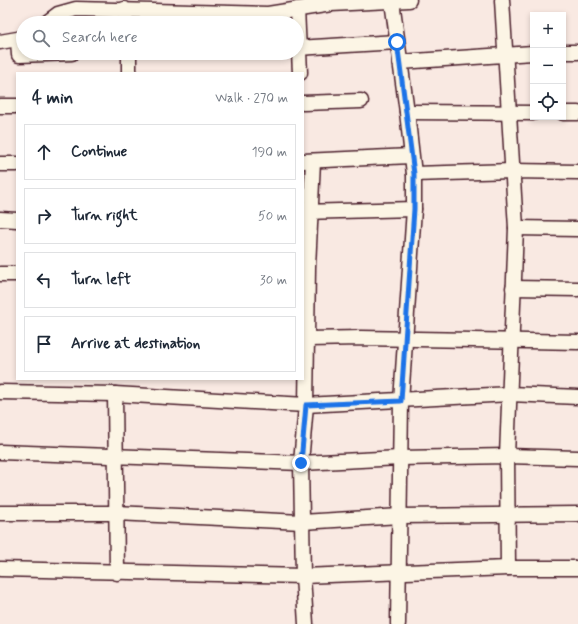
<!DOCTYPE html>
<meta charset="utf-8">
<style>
:root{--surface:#fff;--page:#f6f6f7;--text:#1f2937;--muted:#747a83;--line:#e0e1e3}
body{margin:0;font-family:Mynerve,sans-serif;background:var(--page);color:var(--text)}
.controls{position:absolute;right:12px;top:12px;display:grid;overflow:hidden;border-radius:0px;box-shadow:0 2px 6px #0003}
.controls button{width:36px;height:36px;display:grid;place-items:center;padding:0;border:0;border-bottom:1px solid var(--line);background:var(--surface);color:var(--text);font:20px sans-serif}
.stop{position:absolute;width:12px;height:12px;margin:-9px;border:3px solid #1a73e8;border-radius:50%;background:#fff}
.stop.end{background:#1a73e8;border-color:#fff;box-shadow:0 1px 4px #0008}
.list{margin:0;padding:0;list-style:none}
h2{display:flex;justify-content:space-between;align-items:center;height:52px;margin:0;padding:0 16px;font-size:17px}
h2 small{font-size:13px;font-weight:400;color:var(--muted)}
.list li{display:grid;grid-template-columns:26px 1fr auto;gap:12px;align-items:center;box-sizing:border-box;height:56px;margin:0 8px 8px;padding:0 8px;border:1px solid var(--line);border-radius:0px}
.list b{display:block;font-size:15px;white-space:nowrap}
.list em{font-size:13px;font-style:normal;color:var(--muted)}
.icon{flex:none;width:22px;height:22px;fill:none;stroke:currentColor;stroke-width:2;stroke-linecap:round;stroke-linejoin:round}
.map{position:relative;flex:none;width:578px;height:624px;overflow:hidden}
.search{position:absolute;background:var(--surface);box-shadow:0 2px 6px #0003;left:16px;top:16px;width:288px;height:44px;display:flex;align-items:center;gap:10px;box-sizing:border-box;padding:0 14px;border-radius:22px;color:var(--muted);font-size:15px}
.panel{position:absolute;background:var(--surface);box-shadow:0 2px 6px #0003;left:16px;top:72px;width:288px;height:308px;border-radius:0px}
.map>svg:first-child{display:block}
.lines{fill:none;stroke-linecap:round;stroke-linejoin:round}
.minor-casing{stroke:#4a1f2b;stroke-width:17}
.minor{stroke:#fcf5e5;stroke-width:14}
.route{stroke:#1a73e8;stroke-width:5}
</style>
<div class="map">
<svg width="578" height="624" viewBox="0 0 578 624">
<rect width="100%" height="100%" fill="#f9e9e2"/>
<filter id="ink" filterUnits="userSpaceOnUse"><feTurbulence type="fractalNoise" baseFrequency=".025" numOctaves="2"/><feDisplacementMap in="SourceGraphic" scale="8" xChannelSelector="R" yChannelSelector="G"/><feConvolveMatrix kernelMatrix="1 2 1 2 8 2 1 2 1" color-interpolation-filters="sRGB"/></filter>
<g filter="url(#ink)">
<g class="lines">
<!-- minor casing -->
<g class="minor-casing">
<g id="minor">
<path d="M502 0 516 228 507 456 508 568"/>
<path d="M392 1 407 112 414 174V209L401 401 398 624"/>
<path d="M124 9 126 23"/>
<path d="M297 9 300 73"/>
<path d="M46 23 58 14 76 9 268 14 331 4 409 0"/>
<path d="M18 40 19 55 72 53"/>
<path d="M0 42 23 38"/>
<path d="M297 48 397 42"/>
<path d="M563 52H578"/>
<path d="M400 62 533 53"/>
<path d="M129 73V53"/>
<path d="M303 103 361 101"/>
<path d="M0 106H17"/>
<path d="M407 112 533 113"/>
<path d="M563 113H578"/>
<path d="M303 161 411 156"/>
<path d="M0 164H17"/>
<path d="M414 174 512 171 578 172"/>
<path d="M303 212 414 209"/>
<path d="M0 219 17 220"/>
<path d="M516 228 578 229"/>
<path d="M0 274H17"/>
<path d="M513 288 578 289"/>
<path d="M308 339 361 338 578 342"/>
<path d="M0 392 115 394 306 405 510 394 578 397"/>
<path d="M115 394 117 573"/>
<path d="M0 452 301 463 400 458 507 456 578 458"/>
<path d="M0 513H116L302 522 400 516 578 514"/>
<path d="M0 569 303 576 508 568H578"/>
<path d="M306 624 303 576 301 463 306 405 308 267 313 161"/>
</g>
</g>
<!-- minor -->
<use href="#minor" class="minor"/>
</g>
</g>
<g class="lines" filter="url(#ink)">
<!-- route -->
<path class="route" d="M301 463 306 405 401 401 414 209V174L397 42"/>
</g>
</svg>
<div class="controls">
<button>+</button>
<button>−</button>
<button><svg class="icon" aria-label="locate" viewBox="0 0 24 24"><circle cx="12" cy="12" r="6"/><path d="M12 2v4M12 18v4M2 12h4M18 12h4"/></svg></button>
</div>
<div class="stop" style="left:397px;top:42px"></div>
<div class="stop end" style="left:301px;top:463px"></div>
<div class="search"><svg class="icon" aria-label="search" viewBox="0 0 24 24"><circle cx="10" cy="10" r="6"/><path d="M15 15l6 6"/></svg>Search here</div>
<section class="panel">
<h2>4 min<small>Walk · 270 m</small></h2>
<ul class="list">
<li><svg class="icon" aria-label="ahead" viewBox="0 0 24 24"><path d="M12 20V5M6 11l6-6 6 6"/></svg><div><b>Continue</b></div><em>190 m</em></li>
<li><svg class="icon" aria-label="right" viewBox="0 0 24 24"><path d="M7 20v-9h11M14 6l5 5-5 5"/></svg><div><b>Turn right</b></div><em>50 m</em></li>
<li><svg class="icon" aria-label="left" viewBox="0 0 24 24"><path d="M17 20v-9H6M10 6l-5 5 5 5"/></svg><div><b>Turn left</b></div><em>30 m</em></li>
<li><svg class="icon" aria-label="arrive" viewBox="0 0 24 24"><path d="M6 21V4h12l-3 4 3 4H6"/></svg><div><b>Arrive at destination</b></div></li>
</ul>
</section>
</div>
